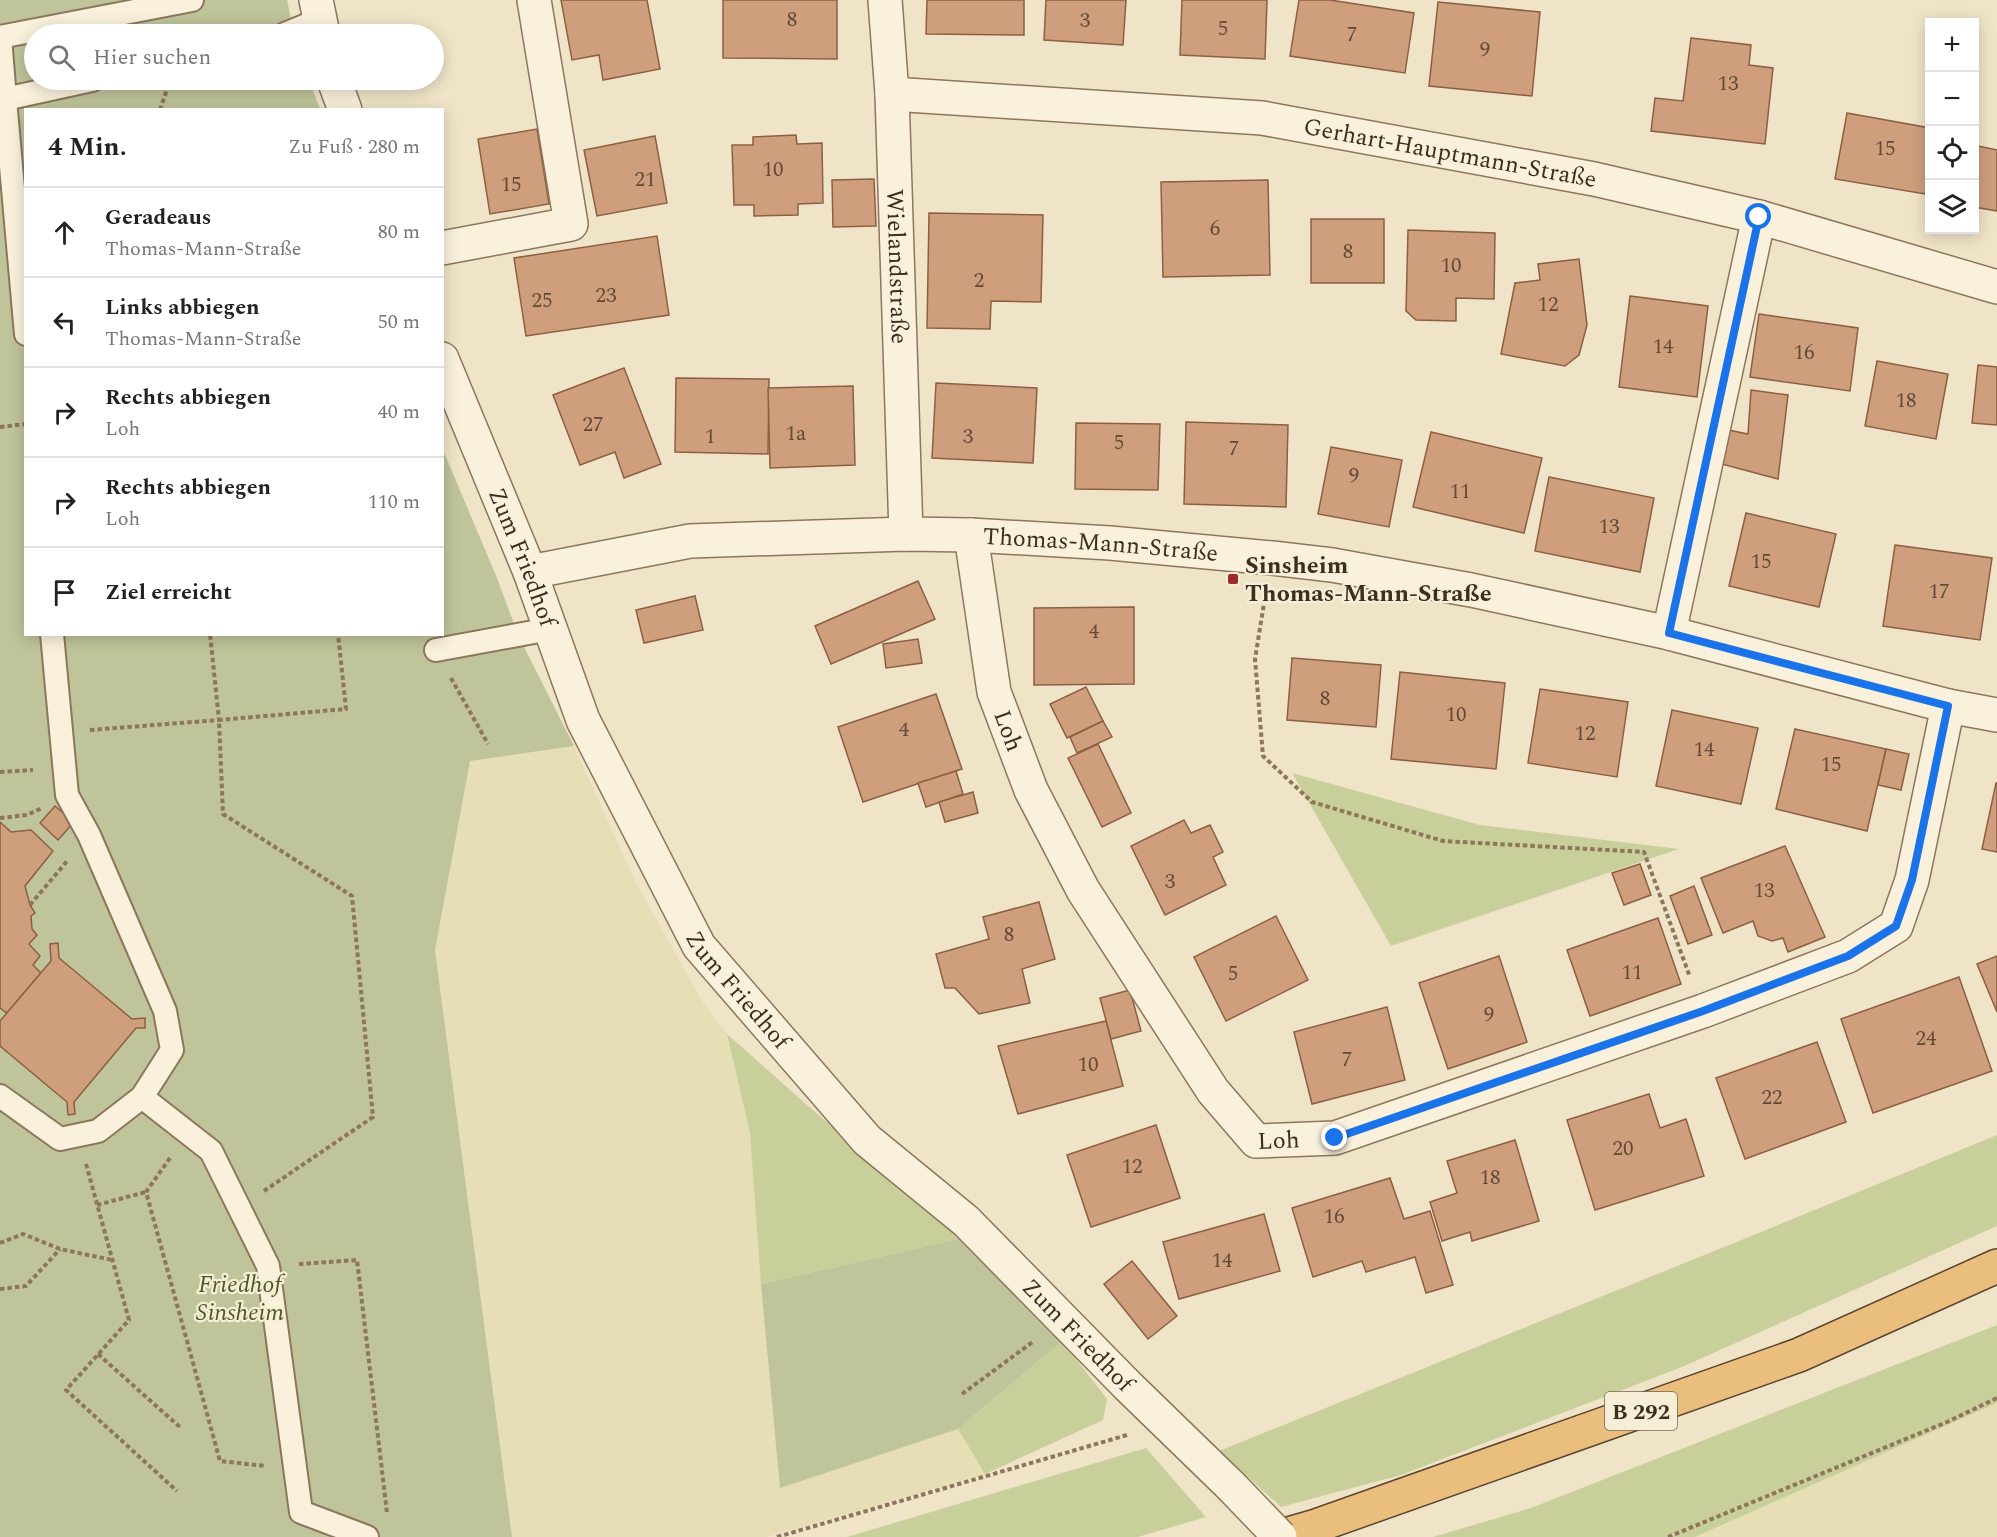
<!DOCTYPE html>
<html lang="de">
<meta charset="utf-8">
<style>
:root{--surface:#fff;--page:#f6f6f6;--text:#222;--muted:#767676;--line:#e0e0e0}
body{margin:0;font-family:Spectral,serif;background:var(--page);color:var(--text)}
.controls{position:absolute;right:18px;top:18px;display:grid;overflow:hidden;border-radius:0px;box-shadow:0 3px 15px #0003}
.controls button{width:54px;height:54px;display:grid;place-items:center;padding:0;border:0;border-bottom:2px solid var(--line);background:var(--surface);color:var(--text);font:30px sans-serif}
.stop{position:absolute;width:18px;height:18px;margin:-14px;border:4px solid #1a73e8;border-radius:50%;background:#fff}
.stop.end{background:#1a73e8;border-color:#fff;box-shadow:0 2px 6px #0008}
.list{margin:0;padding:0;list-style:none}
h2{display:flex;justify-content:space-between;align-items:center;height:78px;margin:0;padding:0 24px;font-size:26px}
h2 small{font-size:20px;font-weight:400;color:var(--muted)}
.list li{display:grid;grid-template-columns:39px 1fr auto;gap:18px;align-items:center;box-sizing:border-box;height:90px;padding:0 24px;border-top:2px solid var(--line)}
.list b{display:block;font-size:22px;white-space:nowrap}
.list p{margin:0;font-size:20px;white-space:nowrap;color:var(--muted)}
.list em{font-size:20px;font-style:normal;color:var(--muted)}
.icon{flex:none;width:33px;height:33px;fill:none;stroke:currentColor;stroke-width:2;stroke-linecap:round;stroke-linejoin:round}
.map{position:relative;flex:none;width:1997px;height:1537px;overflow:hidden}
.search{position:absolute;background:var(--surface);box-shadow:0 3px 15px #0003;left:24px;top:24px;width:420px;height:66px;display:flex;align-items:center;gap:15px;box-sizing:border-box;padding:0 21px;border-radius:33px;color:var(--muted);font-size:22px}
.panel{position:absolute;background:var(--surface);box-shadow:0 3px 15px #0003;left:24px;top:108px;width:420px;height:528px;border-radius:0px}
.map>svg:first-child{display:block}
.farmland{fill:#e6deb5}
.green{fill:#c9cf9b}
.cemetery{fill:#bfc49a}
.building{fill:#cf9f7d;stroke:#8d5f41;stroke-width:1.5}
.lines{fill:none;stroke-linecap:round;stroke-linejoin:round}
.service-casing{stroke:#8d765c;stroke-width:26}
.minor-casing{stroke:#8d765c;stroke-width:36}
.trunk-casing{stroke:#5b4430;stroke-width:36}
.path{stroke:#8d765c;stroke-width:4;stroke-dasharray:4.5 3;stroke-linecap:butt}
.service{stroke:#faf1dc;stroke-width:22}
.minor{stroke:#faf1dc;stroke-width:33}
.trunk{stroke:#eabe7c;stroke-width:33}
.minor-bridge-casing{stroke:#8d765c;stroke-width:36;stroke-linecap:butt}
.minor-bridge{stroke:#faf1dc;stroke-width:33}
.route{stroke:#1a73e8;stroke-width:8}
.poi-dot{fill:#9e2a2b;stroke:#f7eed8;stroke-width:2}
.labels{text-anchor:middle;stroke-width:4.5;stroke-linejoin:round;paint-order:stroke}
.number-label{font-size:21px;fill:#624a37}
.shield{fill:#f7eed8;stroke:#756857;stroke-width:1.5}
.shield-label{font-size:22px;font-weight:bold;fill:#3d2e20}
.street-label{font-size:24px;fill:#3d2e20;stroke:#f7eed8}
.poi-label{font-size:24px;font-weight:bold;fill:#3d2e20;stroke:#f7eed8;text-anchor:start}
.park-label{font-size:24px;font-style:italic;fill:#4d5a26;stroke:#f7eed8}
</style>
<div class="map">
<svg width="1997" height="1537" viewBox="0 0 1997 1537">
<rect width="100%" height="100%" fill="#f0e4c8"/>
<!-- farmland -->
<g class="farmland">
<path d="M574 746 635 881 702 1001 727 1034 750 1133 780 1487 958 1429 985 1474 766 1537H512L435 950 470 760Z"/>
<path d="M1997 1403V1537H1695Z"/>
</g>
<!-- green -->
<g class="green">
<path d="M1292 773 1480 825 1679 849 1391 946Z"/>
<path d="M727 1034 815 1112 967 1237 761 1284 750 1133Z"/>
<path d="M1997 1135V1226L1682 1367 1401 1475 1281 1507 1219 1451 1739 1241Z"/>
<path d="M1997 1325V1403L1695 1537H1433L1531 1508Z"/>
<path d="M1062 1341 1107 1399 1103 1420 985 1474 958 1429Z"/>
<path d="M1146 1448 1206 1517 1138 1537H847Z"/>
</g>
<!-- cemetery -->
<g class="cemetery">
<path d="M0 0H287L294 34H34V80H309L320 109 26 110V634H442L443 450 497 578 518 635 574 746 470 761 435 950 512 1537H0Z"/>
<path d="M967 1237 1062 1341 958 1429 780 1488 761 1284Z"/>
</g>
<!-- building -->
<g class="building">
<path d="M561 0H647L660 69 603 80 599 55 572 60Z"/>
<path d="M723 0H837V59L723 58Z"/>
<path d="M927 0H1024V35L926 34Z"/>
<path d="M1046 0H1126L1123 45 1044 40Z"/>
<path d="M1182 0H1267L1265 59 1180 55Z"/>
<path d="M1299 0H1330L1414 13 1405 73 1290 56Z"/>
<path d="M1438 2 1540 12 1532 96 1429 86Z"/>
<path d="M1691 38 1751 45 1749 65 1773 68 1765 144 1651 131 1655 98 1683 101Z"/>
<path d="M1847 113 1930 128V168L1925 194 1835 179Z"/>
<path d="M537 129 549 204 490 214 478 139Z"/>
<path d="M796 135 797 144 822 143 823 203 798 204V215L754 216V205H734L732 145H753V137Z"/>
<path d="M655 136 667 203 597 216 584 150Z"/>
<path d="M1978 146 1997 150V211L1974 207V164Z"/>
<path d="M874 179 876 226 833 227 832 180Z"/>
<path d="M1268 180 1270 275 1163 277 1161 182Z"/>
<path d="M929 213 1043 215 1041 302 991 301 990 329 927 328Z"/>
<rect x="1311" y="219" width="73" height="64"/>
<path d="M1408 230 1495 233 1494 299 1456 298V321L1416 320 1406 311Z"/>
<path d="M657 236 669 315 526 336 514 258Z"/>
<path d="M1579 259 1587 325 1579 355 1565 366 1501 354 1515 283 1540 280 1538 264Z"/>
<path d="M1630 296 1708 306 1697 397 1619 387Z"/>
<path d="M1759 314 1858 328 1850 391 1750 377Z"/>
<path d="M1877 361 1948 374 1936 439 1865 426Z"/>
<path d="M1978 365 1997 367V425L1972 423Z"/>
<path d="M624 368 661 464 624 478 615 452 580 465 553 395Z"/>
<path d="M676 378 769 379 768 454 675 452Z"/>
<path d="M936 383 1037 388 1033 463 932 458Z"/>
<path d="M853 386 855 465 770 468 768 388Z"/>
<path d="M1751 390 1788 395 1778 479 1718 463 1723 429 1748 434Z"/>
<path d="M1186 422 1288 425 1286 507 1184 504Z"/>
<path d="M1076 423 1160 424 1158 490 1075 489Z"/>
<path d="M1431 432 1542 458 1524 533 1413 507Z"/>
<path d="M1331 447 1402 460 1389 527 1318 514Z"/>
<path d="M1549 477 1654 498 1640 572 1535 551Z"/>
<path d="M1746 513 1836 534 1819 607 1729 586Z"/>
<path d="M1895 545 1992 558 1980 640 1883 626Z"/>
<path d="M918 581 935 619 831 664 815 626Z"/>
<path d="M695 596 703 630 644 643 636 610Z"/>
<path d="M1134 607V684L1034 685V608Z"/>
<path d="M918 639 922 663 886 668 883 644Z"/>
<path d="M1292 658 1381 665 1376 727 1287 720Z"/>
<path d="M1400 672 1505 683 1496 769 1391 759Z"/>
<path d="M1086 687 1103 721 1067 738 1050 704Z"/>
<path d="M1540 689 1628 702 1617 777 1528 763Z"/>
<path d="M936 694 962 769 863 802 838 727Z"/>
<path d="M1672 710 1758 728 1741 804 1656 786Z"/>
<path d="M1103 721 1112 737 1077 753 1070 737Z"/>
<path d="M1795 729 1886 749 1867 831 1776 809Z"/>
<path d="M1098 744 1131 813 1102 827 1068 758Z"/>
<path d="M1886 749 1909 754 1901 790 1878 785Z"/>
<path d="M956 771 963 794 926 807 918 783Z"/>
<path d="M1996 783H1997V852L1982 849Z"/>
<path d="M973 792 978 813 945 822 939 802Z"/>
<path d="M55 806 74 822 58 840 40 823Z"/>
<path d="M1184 820 1191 833 1210 825 1223 852 1213 857 1226 885 1165 915 1131 846Z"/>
<path d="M0 822 11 832 31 830 53 851 25 886 30 905 35 913 31 916 32 929 37 935 29 944 40 956 33 965 41 973 7 1013 0 1008Z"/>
<path d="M1785 846 1825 937 1788 952 1783 938 1772 941 1758 936 1753 921 1723 933 1701 878Z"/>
<path d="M1640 864 1651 895 1624 905 1612 873Z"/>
<path d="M1694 886 1712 935 1688 944 1670 896Z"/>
<path d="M1039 902 1055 959 1022 969 1030 1003 979 1014 955 988H945L936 954 989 939 983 917Z"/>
<path d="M1276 916 1308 980 1226 1021 1194 957Z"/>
<path d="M1658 918 1681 984 1590 1016 1567 950Z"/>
<path d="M58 943 59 958 132 1019 145 1018V1028H136L74 1102 75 1114 68 1115 67 1102 0 1046V1021L51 961 50 944Z"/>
<path d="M1499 956 1527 1042 1448 1069 1419 983Z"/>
<path d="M1997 956V1012L1977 964Z"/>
<path d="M1959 977 1992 1071 1873 1113 1841 1019Z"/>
<path d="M1130 990 1141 1031 1111 1039 1100 998Z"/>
<path d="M1387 1007 1405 1080 1312 1104 1294 1032Z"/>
<path d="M1106 1021 1123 1086 1018 1114 998 1046Z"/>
<path d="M1817 1042 1846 1122 1745 1159 1716 1078Z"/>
<path d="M1649 1094 1660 1128 1686 1119 1704 1176 1595 1210 1567 1120Z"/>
<path d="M1156 1125 1180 1198 1091 1227 1067 1155Z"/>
<path d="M1515 1140 1539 1221 1472 1241 1470 1232 1442 1241 1430 1202 1457 1193 1447 1161Z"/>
<path d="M1390 1178 1404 1219 1430 1211 1453 1285 1426 1293 1415 1257 1366 1272 1362 1261 1313 1277 1292 1208Z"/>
<path d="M1264 1214 1280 1271 1179 1299 1163 1242Z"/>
<path d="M1132 1261 1177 1316 1148 1339 1104 1284Z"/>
</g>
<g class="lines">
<!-- service casing -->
<g class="service-casing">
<g id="service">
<path d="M285 34 319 20"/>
<path d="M5 99 0 37 192 0"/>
<path d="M26 334 5 99 92 80"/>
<path d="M436 650 550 629"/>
<path d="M0 1096 60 1139 98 1131 142 1097 172 1050 165 1011 89 835 67 795 52 634"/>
<path d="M142 1097 211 1151 268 1266 301 1512 367 1537"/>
</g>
</g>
<!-- minor casing -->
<g class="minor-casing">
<g id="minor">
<path d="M316 0 323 34"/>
<path id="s1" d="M885 0 892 94 906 534"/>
<path d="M334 80 345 110"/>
<path id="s2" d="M892 94 1262 118 1594 179 1759 217 1997 287"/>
<path d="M442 248 571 224 534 0"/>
<path id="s3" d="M442 359 530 572 583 720 699 946 867 1140 966 1221 1128 1386 1231 1486"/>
<path id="s4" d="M971 535 994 692 1031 790 1083 890 1213 1091 1256 1141 1335 1138 1703 1011 1848 956 1896 926 1912 880 1948 706"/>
<path id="s5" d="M530 572 690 541 906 534 971 535 1110 543 1272 558 1332 565 1471 590 1669 633 1948 706 1997 715"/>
<path d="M1669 633 1759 217"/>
</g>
</g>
<!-- trunk casing -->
<g class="trunk-casing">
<path id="trunk" d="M1278 1537 1316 1526 1799 1355 1997 1266"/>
</g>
<!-- path -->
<g class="path">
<path d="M160 110 170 80"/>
<path d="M0 427 26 424"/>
<path d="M1266 591 1255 659 1263 756 1312 802 1443 841 1644 852 1690 977"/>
<path d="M451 678 488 744"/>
<path d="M90 730 219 720 210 634"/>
<path d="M0 772 33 770"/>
<path d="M0 818 27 815 42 808"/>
<path d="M30 905 68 860"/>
<path d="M170 1158 146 1192 220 1461 265 1466"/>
<path d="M86 1164 129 1320 66 1390 177 1491"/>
<path d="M264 1191 373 1117 352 896 223 814 219 720 346 709 338 634"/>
<path d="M97 1205 146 1192"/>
<path d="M0 1243 23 1234 60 1249 112 1260"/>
<path d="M299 1264 357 1260 387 1513"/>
<path d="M0 1289 26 1286 60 1249"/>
<path d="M98 1354 181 1428"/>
<path d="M962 1394 1034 1341"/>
<path d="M777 1537 1127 1435"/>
<path d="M1668 1537 1947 1422 1997 1398"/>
</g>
<!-- service -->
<use href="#service" class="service"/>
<!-- minor -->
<use href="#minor" class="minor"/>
<!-- trunk -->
<use href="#trunk" class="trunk"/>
<!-- minor-bridge casing -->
<g class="minor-bridge-casing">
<path id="minor-bridge" d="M1231 1486 1280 1537"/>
</g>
<!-- minor-bridge -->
<use href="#minor-bridge" class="minor-bridge"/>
</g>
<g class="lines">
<!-- route -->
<path class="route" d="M1335 1138 1703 1011 1848 956 1896 926 1912 880 1948 706 1669 633 1759 217"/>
</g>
<!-- markers -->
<rect class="poi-dot" x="1227" y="573" width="12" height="12" rx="3"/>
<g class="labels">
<!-- number labels -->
<g class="number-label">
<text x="792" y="26">8</text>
<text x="1085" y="27">3</text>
<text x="1223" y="35">5</text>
<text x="1352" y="41">7</text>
<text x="1485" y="56">9</text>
<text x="1728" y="90">13</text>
<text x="1885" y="155">15</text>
<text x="773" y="176">10</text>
<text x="645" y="186">21</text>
<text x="511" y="191">15</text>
<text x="1215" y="235">6</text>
<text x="1348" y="258">8</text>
<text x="1451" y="272">10</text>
<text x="979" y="287">2</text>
<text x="606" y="302">23</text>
<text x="542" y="307">25</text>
<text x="1548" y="311">12</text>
<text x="1663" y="353">14</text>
<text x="1804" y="359">16</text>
<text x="1906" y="407">18</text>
<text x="593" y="431">27</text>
<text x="796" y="440">1a</text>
<text x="710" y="443">1</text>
<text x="968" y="443">3</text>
<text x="1119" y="449">5</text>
<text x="1234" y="455">7</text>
<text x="1354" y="482">9</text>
<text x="1460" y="498">11</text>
<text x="1609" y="533">13</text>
<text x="1761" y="568">15</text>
<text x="1939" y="598">17</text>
<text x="1094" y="638">4</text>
<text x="1325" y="705">8</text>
<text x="1456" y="721">10</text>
<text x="904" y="736">4</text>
<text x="1585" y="740">12</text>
<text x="1704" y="756">14</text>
<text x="1831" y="771">15</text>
<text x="1170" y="888">3</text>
<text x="1764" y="897">13</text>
<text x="1009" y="941">8</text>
<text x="1632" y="979">11</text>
<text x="1233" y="980">5</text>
<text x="1489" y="1021">9</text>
<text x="1926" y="1045">24</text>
<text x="1347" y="1066">7</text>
<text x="1088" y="1071">10</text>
<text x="1772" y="1104">22</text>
<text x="1623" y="1155">20</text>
<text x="1132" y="1173">12</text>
<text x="1490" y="1184">18</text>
<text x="1334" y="1223">16</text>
<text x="1222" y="1267">14</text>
</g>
<!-- shield labels -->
<rect class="shield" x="1605" y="1392" width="72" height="38" rx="4.5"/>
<g class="shield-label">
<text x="1641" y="1419">B 292</text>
</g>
<!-- street labels -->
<g class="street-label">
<text dy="8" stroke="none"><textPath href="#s2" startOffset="562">Gerhart-Hauptmann-Straße</textPath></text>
<text dy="8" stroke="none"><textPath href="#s1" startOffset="267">Wielandstraße</textPath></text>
<text dy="8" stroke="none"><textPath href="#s5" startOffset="574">Thomas-Mann-Straße</textPath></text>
<text dy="8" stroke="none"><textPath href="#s3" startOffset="214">Zum Friedhof</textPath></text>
<text dy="8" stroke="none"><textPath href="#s4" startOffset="200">Loh</textPath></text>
<text dy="8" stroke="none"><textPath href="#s3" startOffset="700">Zum Friedhof</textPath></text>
<text dy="8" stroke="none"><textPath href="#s4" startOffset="704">Loh</textPath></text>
<text dy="8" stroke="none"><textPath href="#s3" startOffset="1186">Zum Friedhof</textPath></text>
</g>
<!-- poi labels -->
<g class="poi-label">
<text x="1245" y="573">Sinsheim<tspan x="1245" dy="28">Thomas-Mann-Straße</tspan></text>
</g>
<!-- park labels -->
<g class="park-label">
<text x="240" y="1292">Friedhof<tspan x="240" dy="28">Sinsheim</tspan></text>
</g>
</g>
</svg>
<div class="controls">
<button>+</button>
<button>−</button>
<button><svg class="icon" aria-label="locate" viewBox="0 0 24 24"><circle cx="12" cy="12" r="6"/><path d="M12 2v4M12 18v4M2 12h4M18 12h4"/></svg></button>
<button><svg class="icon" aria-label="layers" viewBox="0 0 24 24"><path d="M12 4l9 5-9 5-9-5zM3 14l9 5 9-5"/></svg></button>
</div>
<div class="stop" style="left:1759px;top:217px"></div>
<div class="stop end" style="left:1335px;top:1138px"></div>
<div class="search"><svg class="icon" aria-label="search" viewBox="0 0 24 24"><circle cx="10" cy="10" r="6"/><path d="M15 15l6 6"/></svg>Hier suchen</div>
<section class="panel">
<h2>4 Min.<small>Zu Fuß · 280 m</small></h2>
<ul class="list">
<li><svg class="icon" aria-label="ahead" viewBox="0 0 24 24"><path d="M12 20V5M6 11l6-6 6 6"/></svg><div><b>Geradeaus</b><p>Thomas-Mann-Straße</p></div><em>80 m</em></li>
<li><svg class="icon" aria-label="left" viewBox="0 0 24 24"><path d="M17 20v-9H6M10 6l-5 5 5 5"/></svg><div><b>Links abbiegen</b><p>Thomas-Mann-Straße</p></div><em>50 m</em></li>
<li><svg class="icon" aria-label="right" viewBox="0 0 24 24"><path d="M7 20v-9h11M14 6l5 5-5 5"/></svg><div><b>Rechts abbiegen</b><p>Loh</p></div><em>40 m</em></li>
<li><svg class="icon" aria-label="right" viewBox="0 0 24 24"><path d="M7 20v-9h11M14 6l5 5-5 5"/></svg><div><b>Rechts abbiegen</b><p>Loh</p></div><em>110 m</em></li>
<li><svg class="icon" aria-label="arrive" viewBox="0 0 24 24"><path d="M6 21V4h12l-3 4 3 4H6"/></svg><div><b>Ziel erreicht</b></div></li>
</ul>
</section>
</div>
